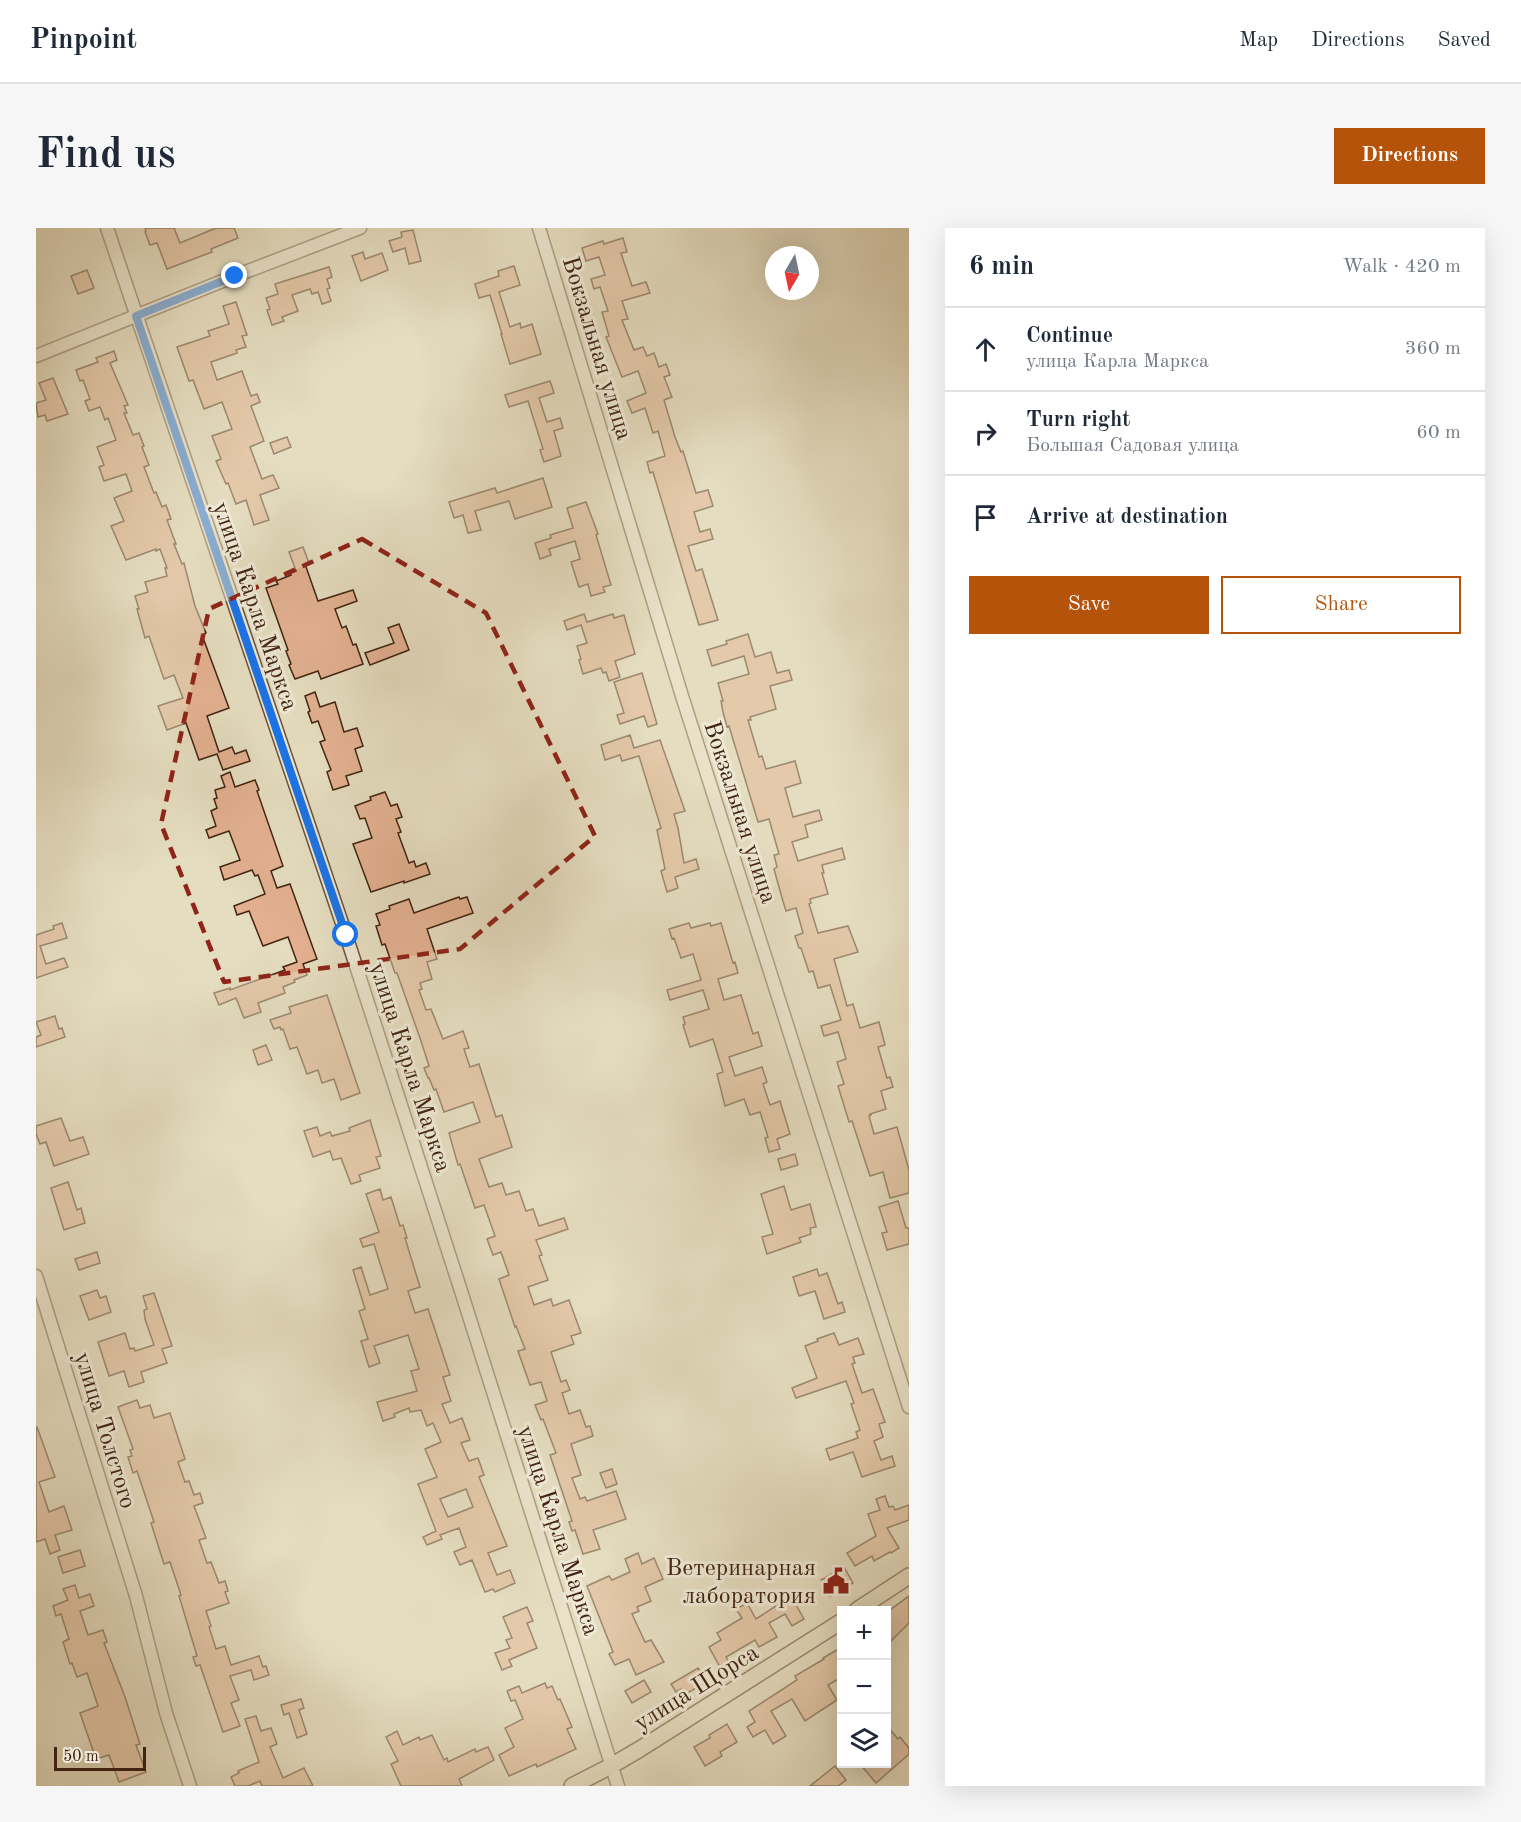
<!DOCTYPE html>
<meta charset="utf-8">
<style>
:root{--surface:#fff;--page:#f6f6f7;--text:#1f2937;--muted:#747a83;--line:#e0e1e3;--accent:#b45309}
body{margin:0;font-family:"Old Standard TT",serif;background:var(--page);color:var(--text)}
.controls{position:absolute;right:18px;bottom:18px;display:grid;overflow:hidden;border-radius:0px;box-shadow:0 6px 24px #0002}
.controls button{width:54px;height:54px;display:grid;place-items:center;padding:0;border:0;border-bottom:2px solid var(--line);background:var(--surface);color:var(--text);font:30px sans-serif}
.compass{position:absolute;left:729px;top:18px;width:54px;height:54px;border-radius:50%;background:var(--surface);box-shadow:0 6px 24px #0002;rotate:189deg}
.scale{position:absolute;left:18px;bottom:15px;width:92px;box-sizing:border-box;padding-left:6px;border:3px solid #422411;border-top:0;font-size:16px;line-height:21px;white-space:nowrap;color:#422411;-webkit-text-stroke:4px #eee9d6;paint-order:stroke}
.stop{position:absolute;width:18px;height:18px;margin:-14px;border:4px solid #1a73e8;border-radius:50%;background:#fff}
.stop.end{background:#1a73e8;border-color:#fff;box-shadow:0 2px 6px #0008}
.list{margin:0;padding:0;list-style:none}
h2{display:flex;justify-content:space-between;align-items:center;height:78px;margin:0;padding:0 24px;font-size:26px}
h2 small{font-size:20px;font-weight:400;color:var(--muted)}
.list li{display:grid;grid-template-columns:39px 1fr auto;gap:18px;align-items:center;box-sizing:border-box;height:84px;padding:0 24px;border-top:2px solid var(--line)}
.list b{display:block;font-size:22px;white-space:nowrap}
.list p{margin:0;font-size:20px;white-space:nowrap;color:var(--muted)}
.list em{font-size:20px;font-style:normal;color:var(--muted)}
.actions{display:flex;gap:12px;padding:18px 24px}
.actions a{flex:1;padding:14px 0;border:2px solid var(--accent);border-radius:0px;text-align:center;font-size:21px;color:var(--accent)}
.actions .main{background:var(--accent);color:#fff}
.icon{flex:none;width:33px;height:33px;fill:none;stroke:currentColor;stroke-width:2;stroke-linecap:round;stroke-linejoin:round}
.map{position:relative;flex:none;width:873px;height:1558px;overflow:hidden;border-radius:0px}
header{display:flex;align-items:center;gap:36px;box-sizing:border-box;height:84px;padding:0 30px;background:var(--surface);border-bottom:2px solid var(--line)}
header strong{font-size:28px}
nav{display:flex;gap:33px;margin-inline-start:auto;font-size:21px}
.intro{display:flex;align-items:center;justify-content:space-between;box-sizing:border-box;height:144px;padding:0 36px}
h1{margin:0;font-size:42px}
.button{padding:15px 27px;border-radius:0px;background:var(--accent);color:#fff;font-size:21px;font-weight:700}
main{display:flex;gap:36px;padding:0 36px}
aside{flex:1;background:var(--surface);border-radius:0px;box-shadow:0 6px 24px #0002}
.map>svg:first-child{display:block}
.building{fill:#e3b191;stroke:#422411;stroke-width:1.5;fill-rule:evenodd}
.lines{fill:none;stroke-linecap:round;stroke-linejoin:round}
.minor-casing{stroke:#6b523d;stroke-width:15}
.major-casing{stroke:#422411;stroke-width:18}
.minor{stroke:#eee9d6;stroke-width:12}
.major{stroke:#e5ddc0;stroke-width:15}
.route{stroke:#1a73e8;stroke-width:8}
.marked{fill:none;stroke:#8f2418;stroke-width:4.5;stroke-dasharray:12 8;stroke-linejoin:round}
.labels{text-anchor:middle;stroke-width:6;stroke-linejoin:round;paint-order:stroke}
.street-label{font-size:24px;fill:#422411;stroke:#eee9d6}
.poi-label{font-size:24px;fill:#422411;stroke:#eee9d6;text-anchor:end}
</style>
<header>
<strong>Pinpoint</strong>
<nav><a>Map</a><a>Directions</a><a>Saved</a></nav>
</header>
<div class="intro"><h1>Find us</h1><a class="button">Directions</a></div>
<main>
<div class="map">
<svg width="873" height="1558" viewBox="0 0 873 1558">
<rect width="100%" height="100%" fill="#e5ddc0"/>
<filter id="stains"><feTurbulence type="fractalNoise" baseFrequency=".00333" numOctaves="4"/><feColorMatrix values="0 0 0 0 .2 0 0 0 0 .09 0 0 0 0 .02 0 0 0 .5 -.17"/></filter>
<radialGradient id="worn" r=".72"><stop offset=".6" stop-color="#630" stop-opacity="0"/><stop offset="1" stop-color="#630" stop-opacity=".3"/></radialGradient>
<!-- building -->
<g class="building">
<path d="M109 0H138L144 15 180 0H198L202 10 175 21 176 24 131 41 121 15 114 17 109 4 110 3Z"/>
<path d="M377 2 385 33 373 36 369 20 357 24 353 13 366 9 365 4Z"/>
<path d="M587 10 591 24 585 25 596 58 610 54 614 65 586 73 592 91 586 92 598 122 607 119 611 128 618 125 623 139 630 136 634 147 628 149 636 169 628 172 639 209 645 224 647 223 660 265 672 262 677 278 658 284 664 304 674 301 677 311 652 318 660 343 666 341 682 392 663 397 617 244 614 245 611 234 629 228 622 203 617 205 609 180 596 185 591 173 610 165 602 143 586 149 570 109 573 108 566 84 572 83 564 59 558 61 555 51 569 47 563 29 550 33 546 20 567 13 568 16Z"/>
<path d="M327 24 329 31 346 25 352 42 325 53 316 28Z"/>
<path d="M478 38 484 57 463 64 474 99 484 95 485 100 496 96 505 126 474 136 465 106H466L454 67 443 70 439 56 463 48 462 43Z"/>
<path d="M293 39 296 49 291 51 294 60 291 61 295 73 286 76 282 64 276 66 274 61 256 67 262 83 246 89 248 93 236 97 231 82 234 81 230 70 242 66 239 56Z"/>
<path d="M51 42 58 60 42 66 35 48Z"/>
<path d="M200 74 211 107 206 108 210 119 200 122 201 125 175 134 181 152 206 143 215 168 221 166 224 174 215 178 228 213 214 219 226 251 237 247 243 260 224 267 233 292 218 297 210 272 200 276 192 255 190 256 180 233 185 231 176 208 196 201 186 174 168 181 157 152 153 153 141 119 174 108 172 103 193 96 187 78Z"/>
<path d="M78 123 81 132 74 135 92 177 88 178 91 185H88L97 207 103 205 108 218 106 219 113 237 108 239 118 265 120 264 126 279 130 277 135 291 131 292 140 316H138L146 336 148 335 159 378 170 405 166 407 193 480 171 488 183 524 196 519 199 526 210 522 214 533 187 542 181 526 163 532 150 495 131 502 122 478 147 470 138 447 128 451 113 408 109 410 101 381H103L99 368 112 364 109 354 131 348 129 340H131L124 321 120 323V321L90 332 75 298 88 293 78 270 96 263 90 246 68 253 63 239 68 237 61 219 80 212 72 190 69 192 64 179 53 183 49 173 54 171 47 152 44 153 40 142 62 134 60 130Z"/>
<path d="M17 150 32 186 11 193 9 187 2 189 0 175 10 172 3 155Z"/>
<path d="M514 153 518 165 503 170 511 194 524 190 527 200 518 203 525 228 508 234 504 222 507 221 492 173 473 179 469 167Z"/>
<path d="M251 209 255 219 238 226 234 215Z"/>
<path d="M507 250 516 279 479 291 473 273 439 283 445 302 432 305 427 287 418 290 413 274 459 260 461 265Z"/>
<path d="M550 274 562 306 560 307 575 357 567 359 569 364 555 368 552 356 543 359 535 334 544 331 539 313 513 321 515 327 504 331 499 315 515 310 514 307 537 300 531 280Z"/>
<path d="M267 319 273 335 269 336 282 373 317 362 321 373 299 381 306 400 310 398 317 417 320 416 327 436 285 451 282 443 259 451 253 437 255 436 250 423 252 422 230 360 242 356 240 353 255 347 254 345 260 343 253 324Z"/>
<path d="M548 386 551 394 577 386 578 390 588 387 599 426 579 433 584 449 573 453 570 444 567 445 565 440 547 446 543 432 545 431 541 418 551 415 545 397 531 402 528 393Z"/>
<path d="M363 396 373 422 334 437 329 425 358 415 352 400Z"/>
<path d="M712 406 719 429 735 424 741 445 753 442 756 452 734 458 740 481 714 489 715 492H712L723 529 726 528 730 541 759 533 765 555 749 560 757 589 783 582 786 592 769 597 772 609 756 614 762 633 806 620 809 631 786 637 788 645H786L792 666 774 671 775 675 773 676 782 705 812 698 822 724 798 731 811 778 817 776 824 800 843 794 849 817 842 819 851 850 854 849 857 859 845 863 850 881 834 886 835 887 833 888 838 906 861 899 873 942V965L854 970 847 944 834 948 816 893 813 894 802 858 808 856 801 834 810 831 806 817 802 804 788 808 785 798 805 792 794 757 782 760 777 743 773 744 765 720H763L759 708 767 705 760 680 750 683 746 670 738 641 741 639 738 627 743 626 733 591 722 594 693 498 691 499 687 484 685 473H687L682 455 713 446 708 428 676 438 671 422 691 416 690 413Z"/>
<path d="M606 445 621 496 612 499 608 488 584 496 581 487 588 485 578 454Z"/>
<path d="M279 464 284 479 299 474 308 504 321 500 327 518 319 521 326 543 310 548 313 557 297 562 291 544 295 542 284 514 289 512 282 493 276 495 272 484 274 483 269 468Z"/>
<path d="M594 507 598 520 624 512 649 583 638 586 642 600 648 635 660 631 663 641 639 649 642 660 631 664 625 643 629 641 621 602 625 600 603 528 586 533 584 527 569 532 565 517Z"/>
<path d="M194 544 199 559 219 552 223 562 221 563 247 638 235 643 241 660 254 656 281 731 267 736 271 747 258 752 259 754 247 759 249 765 222 775 225 784 208 790 200 770 183 777 178 765 194 760V762L249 742 247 739 261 734 252 709 227 718 213 683 201 687 198 678 229 666 222 647 219 648 216 642 188 652 184 639 204 632 193 603 173 610 170 602 180 598 175 583 181 580 178 571 181 570 179 562 189 559 185 548Z"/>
<path d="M349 564 355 578 361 576 366 589 360 591 365 604 362 605 373 635 378 633 380 639 390 635 394 646 368 655V653L335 664 317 616 336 610 329 590 324 591 319 578 335 572 334 569Z"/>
<path d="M423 669 424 671 431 669 437 685 391 701 401 731 391 734 396 751 384 755 386 761 383 762 390 782 395 781 407 811 427 803 433 820 428 821 434 839 443 836 460 889 466 887 476 919 443 931 453 959 466 955 470 967 483 963 490 983 497 981 503 998 528 990 532 1001 500 1012 506 1027 503 1028 512 1052 492 1059 498 1077 515 1071 517 1078 533 1072 545 1105 535 1108 538 1116 515 1124 525 1154 530 1152 534 1162 526 1165 533 1186 544 1182 550 1199 554 1198 557 1208 535 1216 545 1247 536 1250 544 1271 549 1269 551 1273 580 1263 590 1291 557 1302 564 1321 547 1326 539 1302 536 1303 533 1294 536 1293 514 1227 520 1225 507 1191 505 1192 499 1177 511 1173 505 1154 494 1157 482 1123 489 1121 480 1098 479 1099 463 1051 473 1047 465 1024 457 1027 451 1011 459 1008 448 977 439 980 424 936 422 937 413 905 444 894 437 874 408 884 400 861 398 862 393 850H392L388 840 393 838 385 813 361 745H359L349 716 346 717 340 698 344 697 340 686 354 681 353 678 373 671 378 685Z"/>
<path d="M26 695 31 710 4 718 10 736 28 730 32 739 0 750V707L18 701 17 698Z"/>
<path d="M653 695 655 700 674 695 675 698 685 695 697 735 699 734 702 745 682 751 688 772 705 767 717 806 722 804 726 818 693 829 699 848 726 839 731 854 727 856 734 877 744 873 754 906 741 911 744 921 733 924 729 910 732 909 724 884 714 887 708 871 689 878 681 846 687 844 677 811 654 819 647 797 649 796 647 789 673 781 667 762 634 772 631 762 665 752 657 726 645 730 638 710 636 711 633 701Z"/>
<path d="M291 767 324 865 305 872 298 851 286 855 282 842 271 846 261 819 254 821 247 801 245 802 244 799 238 801 234 792 255 785 253 779Z"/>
<path d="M19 788 23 801 26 800 29 809 0 819V809L5 807 0 794Z"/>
<path d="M230 817 236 832 222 837 217 822Z"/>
<path d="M25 890 34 913 47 909 53 926 18 938 10 914 4 916 0 906V898Z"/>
<path d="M334 892 345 928 340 929 344 940 323 947 325 953 315 956 305 930 297 932 294 923 277 929 268 903 281 899 284 908 294 904 296 908 314 903 313 900Z"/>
<path d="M759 926 762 937 745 942 742 931Z"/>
<path d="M32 954 41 982 45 980 49 995 28 1002 15 960Z"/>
<path d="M748 958 755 982 774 976 780 999 774 1000 775 1006 763 1010 765 1014 731 1026 726 1009 737 1006 725 966Z"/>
<path d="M344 961 347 972 355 969 364 998 367 997 371 1010H369L384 1059 372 1063 379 1085 392 1081 414 1147 407 1149 415 1173 406 1176 414 1195 426 1190 434 1212 425 1215 433 1233 442 1230 448 1247 443 1249 471 1318 452 1325 461 1347 474 1342 479 1355 459 1364 457 1361 449 1364 436 1332 424 1337 418 1324 430 1319 423 1300 404 1307 406 1311 391 1317 387 1309 400 1303 382 1256 401 1249 389 1221 405 1214 397 1195 391 1198 385 1182 374 1184 373 1180 358 1186 359 1189 347 1193 341 1174 381 1163 375 1143 383 1141 372 1107 338 1118 344 1135 333 1139 325 1113 332 1111 323 1083 329 1081 317 1042 325 1039 334 1067 352 1061 338 1016 327 1019 324 1011 343 1004 330 966ZM430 1261 437 1279 412 1289 404 1271Z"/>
<path d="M862 973 870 1000H873V1016L851 1022 846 1005 851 1004 843 979Z"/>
<path d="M61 1024 64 1035 43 1042 39 1031Z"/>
<path d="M781 1041 783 1048 791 1045 802 1076 806 1074 809 1084 788 1091 779 1063 763 1068 757 1049Z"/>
<path d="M61 1062 64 1070 70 1068 75 1084 53 1092 44 1068Z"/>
<path d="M118 1065 136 1118 126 1121 131 1135 105 1144 108 1154 93 1159 88 1143 73 1148 62 1114 89 1105 94 1121 98 1120 99 1123 118 1117 109 1091 108 1082 111 1081 107 1068Z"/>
<path d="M798 1105 803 1117 822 1110 828 1126 817 1129 819 1135 816 1136 826 1165 837 1161 849 1194 843 1196 847 1209 838 1213 845 1232 856 1228 859 1238 826 1249 817 1224 794 1232 790 1221 822 1210 820 1204 824 1202 815 1176 818 1175 810 1153 760 1170 756 1160 781 1150 769 1118 782 1113 781 1111Z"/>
<path d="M101 1172 104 1180 114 1177 118 1190 134 1185 149 1231 142 1234 149 1254 153 1253 158 1267 164 1265 167 1275 158 1278 170 1310 163 1312 171 1335 175 1334 183 1355 189 1353 192 1363 189 1364 193 1375 170 1383 175 1398 173 1399 180 1421 189 1418 195 1437 223 1428 227 1439 230 1438 233 1447 218 1452 215 1442 194 1448 203 1472 195 1475 204 1498 187 1504 164 1437 160 1438 157 1429 161 1428 143 1368 145 1367 134 1334 128 1336 115 1295 118 1294 101 1243 97 1245 92 1229 96 1228 94 1222 97 1221 82 1179Z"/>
<path d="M0 1199H1L19 1249 3 1254 13 1284 28 1278 36 1302 19 1307 24 1322 14 1326 9 1311 0 1314Z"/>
<path d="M576 1241 581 1256 570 1260 564 1245Z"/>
<path d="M849 1268 853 1279 857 1278 859 1282 873 1277V1292L851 1300 863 1320 855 1325 854 1324 838 1333 836 1328 819 1338 811 1325 840 1308 832 1286 844 1282 840 1271Z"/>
<path d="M44 1322 49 1338 27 1345 22 1329Z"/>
<path d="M602 1325 606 1336 618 1330 627 1351 609 1359 615 1373 601 1379 603 1383 596 1386 609 1414 615 1412 628 1434 600 1447 593 1431 579 1437 573 1426 577 1424 551 1358 573 1348 576 1352 594 1344 589 1331Z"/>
<path d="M808 1339 817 1355 794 1368 785 1352Z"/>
<path d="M39 1357 43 1370 54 1366 58 1378 44 1383 52 1407 67 1402 71 1414 68 1415 89 1469 104 1516 100 1517 110 1544 83 1554 73 1527 60 1531 44 1485 62 1478 51 1445 41 1449 36 1435 34 1436 27 1414 33 1411 25 1386 20 1388 17 1378 32 1372 27 1361Z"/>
<path d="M755 1368 768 1391 756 1398 749 1386 733 1395 741 1409 723 1419 719 1412 690 1429 694 1436 685 1441 673 1419 685 1412 681 1405 706 1390 700 1381 711 1375 720 1391Z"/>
<path d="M873 1368V1395L850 1418V1385Z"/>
<path d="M491 1379 497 1393 491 1395 501 1420 473 1432 476 1438 466 1442 459 1425 474 1420 470 1412 476 1410 467 1389Z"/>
<path d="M806 1419V1449L792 1457 801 1472 769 1493 756 1471 735 1483 750 1508 737 1516 729 1502 717 1509 711 1499 719 1494 713 1483 761 1452 759 1448 788 1431 787 1430Z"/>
<path d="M662 1440 671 1454 648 1467 645 1461 640 1464 635 1456Z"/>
<path d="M608 1452 615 1464 596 1475 589 1463Z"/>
<path d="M509 1455 511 1460 516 1458 522 1472 524 1471 536 1499 531 1501 540 1521 501 1539 500 1536 473 1548 463 1527 478 1519 469 1500 487 1491 479 1472 475 1473 471 1463 483 1458 486 1465Z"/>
<path d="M265 1471 268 1480 263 1482 271 1506 261 1510 253 1485 248 1487 245 1477Z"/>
<path d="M220 1488 225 1503 235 1500 241 1516 234 1519 247 1550 268 1540 277 1558H226L224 1553 212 1558H199L195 1549 203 1545 202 1543 223 1534 209 1491Z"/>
<path d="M691 1496 701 1514 684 1524 686 1528 669 1538 658 1519 674 1510 673 1507Z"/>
<path d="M850 1497 862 1511 864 1509 873 1520V1526L840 1555 824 1536H850Z"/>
<path d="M361 1503 367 1517 383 1509 384 1512 396 1507 408 1532 411 1530 412 1534 439 1521 440 1524 452 1519 458 1532 423 1551 426 1558H365L355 1536 362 1533 350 1509Z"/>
<path d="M799 1538 810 1552 802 1558H774Z"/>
</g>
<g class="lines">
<!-- minor casing -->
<g class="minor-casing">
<g id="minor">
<path d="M71 0 310 707 425 1063 582 1558"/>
<path d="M503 0 646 468 873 1179"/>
<path d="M0 128 199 48 324 0"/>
<path d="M0 1048 100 1368 130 1485 154 1558"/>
</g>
</g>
<!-- major casing -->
<g class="major-casing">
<g id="major">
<path d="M821 1382 873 1348"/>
<path d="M536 1558 575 1538 604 1521 806 1393"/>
</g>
</g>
<!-- minor -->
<use href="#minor" class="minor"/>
<!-- major -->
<use href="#major" class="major"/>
</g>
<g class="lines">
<!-- route -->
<path class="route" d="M199 48 100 88 310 707"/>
</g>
<!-- marked area -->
<path d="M0 0H873V1558H0ZM326 311 450 385 559 608 424 721 188 754 125 596 173 381Z" fill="#e5ddc0" fill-opacity=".55" fill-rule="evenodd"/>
<path class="marked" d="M326 311 450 385 559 608 424 721 188 754 125 596 173 381Z"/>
<!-- icons -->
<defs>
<g id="civic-bare" transform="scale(2.07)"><path d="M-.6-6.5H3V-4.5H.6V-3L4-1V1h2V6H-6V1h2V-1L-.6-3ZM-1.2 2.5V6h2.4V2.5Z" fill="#8f2418" stroke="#eee9d6" stroke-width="2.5" paint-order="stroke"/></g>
</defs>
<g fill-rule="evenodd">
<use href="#civic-bare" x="800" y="1353"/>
</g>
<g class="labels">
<!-- street labels -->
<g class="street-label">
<text transform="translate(562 120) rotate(73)" y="8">Вокзальная улица</text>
<text transform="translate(220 378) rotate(71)" y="8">улица Карла Маркса</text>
<text transform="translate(705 584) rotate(72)" y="8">Вокзальная улица</text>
<text transform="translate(375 839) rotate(72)" y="8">улица Карла Маркса</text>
<text transform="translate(70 1202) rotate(73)" y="8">улица Толстого</text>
<text transform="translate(523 1302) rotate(72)" y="8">улица Карла Маркса</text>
<text transform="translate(660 1459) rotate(-32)" y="8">улица Щорса</text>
</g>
<!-- poi labels -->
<g class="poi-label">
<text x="780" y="1347">Ветеринарная<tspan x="780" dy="28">лаборатория</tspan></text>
</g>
</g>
<rect width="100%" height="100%" filter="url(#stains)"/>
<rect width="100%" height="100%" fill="url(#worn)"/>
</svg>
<div class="controls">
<button>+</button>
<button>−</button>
<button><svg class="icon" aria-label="layers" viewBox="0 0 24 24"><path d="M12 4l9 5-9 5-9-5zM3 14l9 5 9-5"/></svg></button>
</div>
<svg class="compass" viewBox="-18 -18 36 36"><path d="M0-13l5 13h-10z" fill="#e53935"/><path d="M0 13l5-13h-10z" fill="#747a83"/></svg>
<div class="scale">50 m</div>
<div class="stop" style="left:310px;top:707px"></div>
<div class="stop end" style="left:199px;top:48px"></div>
</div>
<aside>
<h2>6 min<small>Walk · 420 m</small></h2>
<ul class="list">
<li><svg class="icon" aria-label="ahead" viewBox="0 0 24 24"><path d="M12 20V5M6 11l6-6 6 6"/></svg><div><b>Continue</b><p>улица Карла Маркса</p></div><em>360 m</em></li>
<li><svg class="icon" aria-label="right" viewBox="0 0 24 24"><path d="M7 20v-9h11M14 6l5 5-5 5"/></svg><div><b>Turn right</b><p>Большая Садовая улица</p></div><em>60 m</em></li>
<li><svg class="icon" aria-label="arrive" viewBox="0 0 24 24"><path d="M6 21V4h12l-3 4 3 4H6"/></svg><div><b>Arrive at destination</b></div></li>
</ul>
<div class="actions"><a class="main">Save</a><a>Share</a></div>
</aside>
</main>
